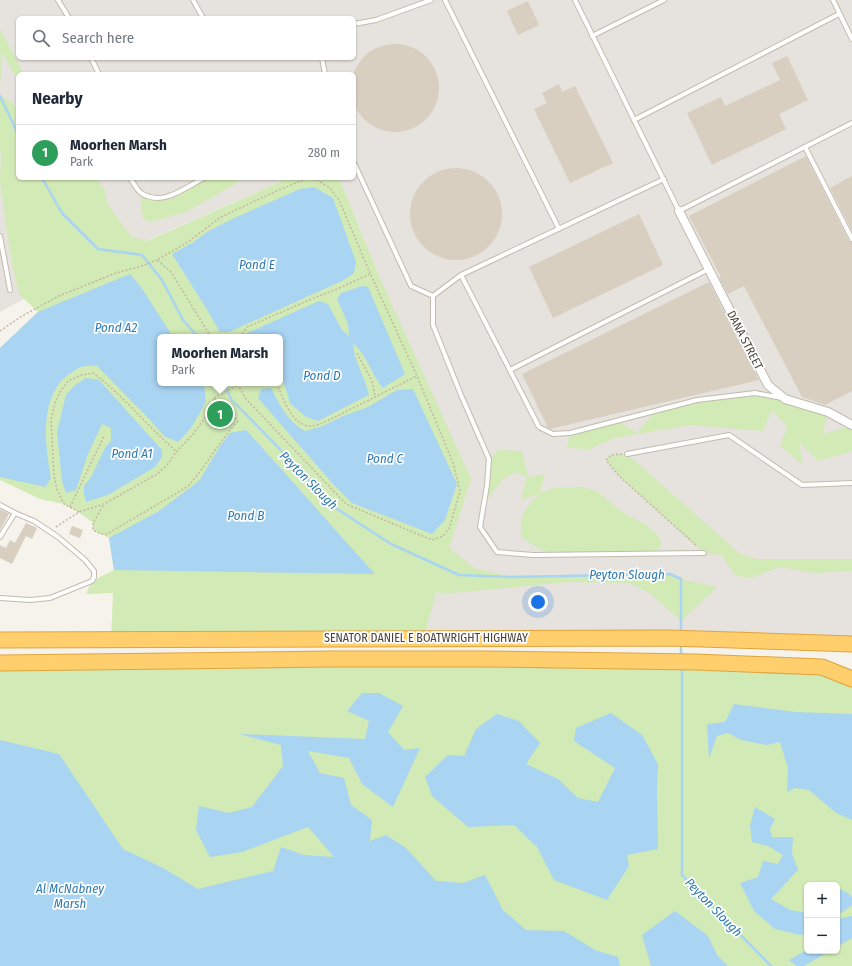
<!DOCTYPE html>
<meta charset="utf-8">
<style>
:root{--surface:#fff;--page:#f2f2f3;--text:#1f2937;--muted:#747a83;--line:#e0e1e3;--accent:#fc3f1d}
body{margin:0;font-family:"Fira Sans Condensed",sans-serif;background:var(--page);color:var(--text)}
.controls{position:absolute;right:12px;bottom:12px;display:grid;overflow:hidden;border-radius:6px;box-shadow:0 1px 3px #0004}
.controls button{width:36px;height:36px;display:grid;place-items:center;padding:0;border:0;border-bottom:1px solid var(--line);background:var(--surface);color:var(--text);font:20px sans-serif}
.you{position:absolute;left:538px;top:602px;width:14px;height:14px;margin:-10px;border:3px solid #fff;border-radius:50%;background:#1a73e8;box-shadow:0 0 0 6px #1a73e833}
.badge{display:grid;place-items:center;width:26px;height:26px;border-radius:50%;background:var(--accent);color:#fff;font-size:13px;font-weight:700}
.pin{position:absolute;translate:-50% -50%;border:2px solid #fff;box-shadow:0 1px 4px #0006}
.popup{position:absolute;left:157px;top:334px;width:126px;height:52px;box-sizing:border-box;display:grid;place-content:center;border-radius:6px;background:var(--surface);filter:drop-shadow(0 1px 3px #0005);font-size:13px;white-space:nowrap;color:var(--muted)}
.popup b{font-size:15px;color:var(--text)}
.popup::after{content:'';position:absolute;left:50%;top:100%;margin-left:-8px;border:8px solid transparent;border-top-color:var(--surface)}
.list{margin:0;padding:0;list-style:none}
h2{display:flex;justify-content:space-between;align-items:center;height:52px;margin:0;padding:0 16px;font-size:17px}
h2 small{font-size:13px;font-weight:400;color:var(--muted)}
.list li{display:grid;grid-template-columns:26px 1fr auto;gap:12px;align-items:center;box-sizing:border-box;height:56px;padding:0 16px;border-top:1px solid var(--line)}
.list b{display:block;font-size:15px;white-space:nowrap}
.list p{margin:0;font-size:13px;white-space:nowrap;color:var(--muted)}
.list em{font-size:13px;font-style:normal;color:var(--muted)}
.icon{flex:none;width:22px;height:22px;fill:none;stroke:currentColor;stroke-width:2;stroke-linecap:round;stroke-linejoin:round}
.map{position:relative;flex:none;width:852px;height:966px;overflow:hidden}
.search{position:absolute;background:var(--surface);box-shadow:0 1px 3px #0004;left:16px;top:16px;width:340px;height:44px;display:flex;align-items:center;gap:10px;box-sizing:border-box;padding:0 14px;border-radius:6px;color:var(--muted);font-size:15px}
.panel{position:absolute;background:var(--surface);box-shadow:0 1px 3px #0004;left:16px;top:72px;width:340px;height:108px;border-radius:6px}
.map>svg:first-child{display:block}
.industrial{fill:#e6e2dd;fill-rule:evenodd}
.green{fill:#d2eab5;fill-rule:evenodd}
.water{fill:#a9d4f2}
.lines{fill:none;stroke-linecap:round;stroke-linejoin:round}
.stream{stroke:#a9d4f2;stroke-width:2.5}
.building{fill:#d8cfc1}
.lane-casing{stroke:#c2bbae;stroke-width:6}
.street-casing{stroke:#c2bbae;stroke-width:10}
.highway-casing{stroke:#e0a43c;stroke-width:17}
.path{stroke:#c4b79f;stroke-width:1.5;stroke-dasharray:2 2;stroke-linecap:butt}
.lane{stroke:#fff;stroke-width:4}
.street{stroke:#fff;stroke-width:8}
.highway{stroke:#ffcf6e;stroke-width:15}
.labels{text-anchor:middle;stroke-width:3.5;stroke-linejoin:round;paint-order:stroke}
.street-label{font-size:12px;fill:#4b4439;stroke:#fff}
.water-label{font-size:13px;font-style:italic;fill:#2e7ab2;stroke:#fff}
</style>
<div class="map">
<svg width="852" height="966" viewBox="0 0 852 966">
<rect width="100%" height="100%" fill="#f6f3ec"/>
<!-- industrial -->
<path class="industrial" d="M0 0H852V643L424 638 443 563 380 278 339 178H354V74H18V178H289L132 247 33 294 0 312ZM18 18H354V58H18Z"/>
<!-- green -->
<g class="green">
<path d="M0 29 24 74H18V80L2 53 0 88Z"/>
<path d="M0 95 13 103 18 113V178H96L105 190 107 203 122 225 132 237 147 241 289 178H339L380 278 471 479 449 548 474 568 511 577 670 574 681 579 717 587 681 621 650 593 629 583 568 582 443 594 436 592 424 638 111 640 113 593 86 594 92 581 114 570 109 538 93 530V523L79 512 64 504 40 499 0 480V348L38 312 19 294 12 264 0 182 1 152 0 151ZM160 337H280V383H160Z"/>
<path d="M204 178H242L230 187 186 212 151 222 143 219 140 193 157 199 168 197Z"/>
<path d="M755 393 785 399 828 412 823 434 852 426V451L818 461 799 442 803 465 780 446 787 427 772 410 763 431 691 425 614 438 590 449 567 448 570 433 618 421 637 433 655 411 697 400Z"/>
<path d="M499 450 522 451 528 477 545 474 540 493 554 488 583 487 598 492 622 512 646 525 658 535 662 544 654 554 551 555 522 538C518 515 525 510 539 494L521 500 527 477 516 472 502 480 484 504 489 459Z"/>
<path d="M627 454 740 554 756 559H852V571L814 573 779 567 751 578 736 576 721 555 704 553 619 476 606 460 611 455Z"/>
<path d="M0 663 822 667 852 679V966H0ZM807 885H837V951H807Z"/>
</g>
<!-- water -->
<g class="water">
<path d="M314 187 333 198 356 262 354 273 342 281 229 332H220L206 308 172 254 192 243 207 232 232 219 300 189Z"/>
<path d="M130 274 141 287 173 337H160V383L204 384 206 402 191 428 178 442 164 436 151 421 97 366C93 366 87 365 82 367 79 367 76 370 74 371 38 391 45 443 51 478L45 487 0 477V348L38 312Z"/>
<path d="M362 286 368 287 405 374 383 388C371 374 367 355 353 343 354 361 365 377 369 395L318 421 306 417 290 403 284 383 280 376V337H245V334L319 301 328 304 342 330 349 336 348 324 337 299 341 293Z"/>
<path d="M86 378 99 380 162 450V457L155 467 108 495 86 502 84 494V486L91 477 105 448 111 441V428L102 424 88 454 76 490 66 493 62 481 57 432 66 395 74 386Z"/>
<path d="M271 388C280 405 287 421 305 431L323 426 343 416 368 407 397 390 413 389 457 484 445 520 432 534 352 503 334 485 258 398 261 389Z"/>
<path d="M246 430C290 478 332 527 375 574L114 570 109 538 159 511 199 481 220 446 230 433Z"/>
<path d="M362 693H379L403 706 388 732 404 750 420 748 393 807 362 784 349 758 308 751 320 773 344 778 351 805 372 820 370 841 386 835 406 848 436 881 463 883 485 875 503 910 526 930 564 931 595 950 618 957 620 966H0V740L59 754 123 849 163 868 198 889 273 871 281 847 304 855 334 857 308 827 242 852 210 857 196 830 199 806 229 813 252 807 283 766 281 745 239 734 365 739 369 721 347 711Z"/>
<path d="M734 704 795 712 852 714V820L836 813 809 790 795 788 787 792 788 768 780 742 767 745 741 740 728 733 717 736 709 758 707 724 725 722Z"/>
<path d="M611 713 642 735 658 764 657 789 658 849 627 855 629 866 607 900 554 880 537 847 514 825 468 827 432 796 425 777 448 755 464 756 476 729 497 714 519 721 540 743 526 764 558 779 578 798 598 802 615 768 574 741 576 728Z"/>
<path d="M755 807 775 819 770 829 772 837H793L792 853 798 870 771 899 790 910 807 913V933L800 935 775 929 754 911 740 883 758 877 763 861 778 864 783 855 768 846 752 842 750 826Z"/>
<path d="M837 888 848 893 852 897V905L837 916Z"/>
<path d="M675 911 708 936 717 955 728 966H651L642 935Z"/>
<path d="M852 916V938L837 947V919Z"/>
<path d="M807 950V951H830L804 966H797L789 960Z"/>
</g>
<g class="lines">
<!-- stream -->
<g class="stream">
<path d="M0 96 18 134"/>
<path d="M42 178 62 213 98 249 142 255 162 280 183 320 198 337"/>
<path d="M224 383 231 399 273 442 331 505 391 544 459 575 511 577 670 574 681 579V634"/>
<path d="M681 643V656"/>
<path d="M682 667V875L771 966"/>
</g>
</g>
<!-- building -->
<g class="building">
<path d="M528 1 539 25 518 35 507 11Z"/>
<circle cx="395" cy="88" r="44"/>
<path d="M787 56 808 100 779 114 786 129 712 165 687 113 721 97 725 106 780 80 772 63Z"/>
<path d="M559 84 562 92 575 86 613 163 570 183 534 109 547 103 542 93Z"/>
<path d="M806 156 849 241 852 242V391L825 405 802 397 744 286 728 294 719 278 721 277 689 216Z"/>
<circle cx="456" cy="214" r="46"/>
<path d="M852 176V231L830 188Z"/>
<path d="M639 214 663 265 553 318 529 267Z"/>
<path d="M709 282 759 380 550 429 548 428 522 374Z"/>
<path d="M0 509 9 514 0 530Z"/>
<path d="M26 523 37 528 32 539 26 536 12 564 0 558V545L6 548 10 540 15 543Z"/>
<path d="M72 526 83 530 80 538 69 534Z"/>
</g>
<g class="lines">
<!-- lane casing -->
<g class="lane-casing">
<g id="lane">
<path d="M58 0 69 18"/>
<path d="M193 0 203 18"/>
<path d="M445 0 559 229"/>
<path d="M575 0 679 211 852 123"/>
<path d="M833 0 852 39"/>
<path d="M354 24 376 20 431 0"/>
<path d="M592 36 664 0"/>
<path d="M91 58 99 74"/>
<path d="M322 58 325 74"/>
<path d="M634 120 839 14"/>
<path d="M805 147 852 239"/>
<path d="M354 163 411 286 433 296 461 275 664 179"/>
<path d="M130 178C133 182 137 190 141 193 163 207 184 188 204 178"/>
<path d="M0 236 10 290"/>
<path d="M461 275 539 427 553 434 570 433 697 400 755 393 782 398"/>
<path d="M433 296V325L461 395 489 459 487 485 480 527 497 552 533 555 704 553"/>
<path d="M510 370 709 269"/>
<path d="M627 454 729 435 802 485 852 483"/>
<path d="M0 505 15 513 0 537"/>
<path d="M0 598 30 600 50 598 92 581 94 577V571L85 560 58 537 34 521 15 513"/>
</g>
</g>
<!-- street casing -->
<g class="street-casing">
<path id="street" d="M679 211 768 385 785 399 828 412 852 425"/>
</g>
<!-- highway casing -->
<g class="highway-casing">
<g id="highway">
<path d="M0 640 669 638 852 644"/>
<path d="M0 663 331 659H484L696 662 822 667 852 679"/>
</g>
</g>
<!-- path -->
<g class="path">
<path d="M0 331 22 316 59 296 116 273 139 267 157 260"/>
<path d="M211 337 171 272 157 260 188 242 221 217 281 189 306 179 317 180 330 188 339 200 370 273 417 376 453 463 460 491 449 529 443 536 432 540 346 504 246 399 237 383"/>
<path d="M240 337 247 327 316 297 335 290 370 274"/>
<path d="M357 353 372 381 375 396"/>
<path d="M277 383C282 397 291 423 308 426 313 427 319 424 323 423L417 376"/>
<path d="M214 398 242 383"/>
<path d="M622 454 611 455 606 460 619 476 697 546"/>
<path d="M70 507 104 436"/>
<path d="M79 512 64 504 57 490 54 475 51 420 55 403 60 392 68 381 81 375 93 373C123 395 147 426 176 451"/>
<path d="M56 527 79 512 104 504 157 474 167 465 176 452 193 434 210 411 214 398 238 421C219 441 206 467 187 487L107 534H101L93 530V523L104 504"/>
</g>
<!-- lane -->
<use href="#lane" class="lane"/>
<!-- street -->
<use href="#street" class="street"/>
<!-- highway -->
<use href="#highway" class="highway"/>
</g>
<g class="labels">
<!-- street labels -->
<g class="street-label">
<text transform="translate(745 340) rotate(63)" y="4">DANA STREET</text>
<text x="426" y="642">SENATOR DANIEL E BOATWRIGHT HIGHWAY</text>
</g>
<!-- water labels -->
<g class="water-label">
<text x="257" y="269">Pond E</text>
<text x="116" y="332">Pond A2</text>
<text x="322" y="380">Pond D</text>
<text x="132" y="458">Pond A1</text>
<text x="385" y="463">Pond C</text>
<text transform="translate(309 480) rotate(45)" y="5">Peyton Slough</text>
<text x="246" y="520">Pond B</text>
<text x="627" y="579">Peyton Slough</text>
<text x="70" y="893">Al McNabney<tspan x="70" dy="15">Marsh</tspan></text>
<text transform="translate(714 907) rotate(46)" y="5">Peyton Slough</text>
</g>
</g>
</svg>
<div class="controls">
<button>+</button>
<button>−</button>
</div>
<div class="you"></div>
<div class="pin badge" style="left:220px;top:414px;background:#2e9e5b">1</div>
<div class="popup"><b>Moorhen Marsh</b>Park</div>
<div class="search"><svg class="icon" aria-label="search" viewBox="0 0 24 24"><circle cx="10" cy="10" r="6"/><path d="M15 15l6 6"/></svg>Search here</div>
<section class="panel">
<h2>Nearby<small></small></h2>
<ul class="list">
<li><span class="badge" style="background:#2e9e5b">1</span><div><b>Moorhen Marsh</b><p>Park</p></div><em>280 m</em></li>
</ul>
</section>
</div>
